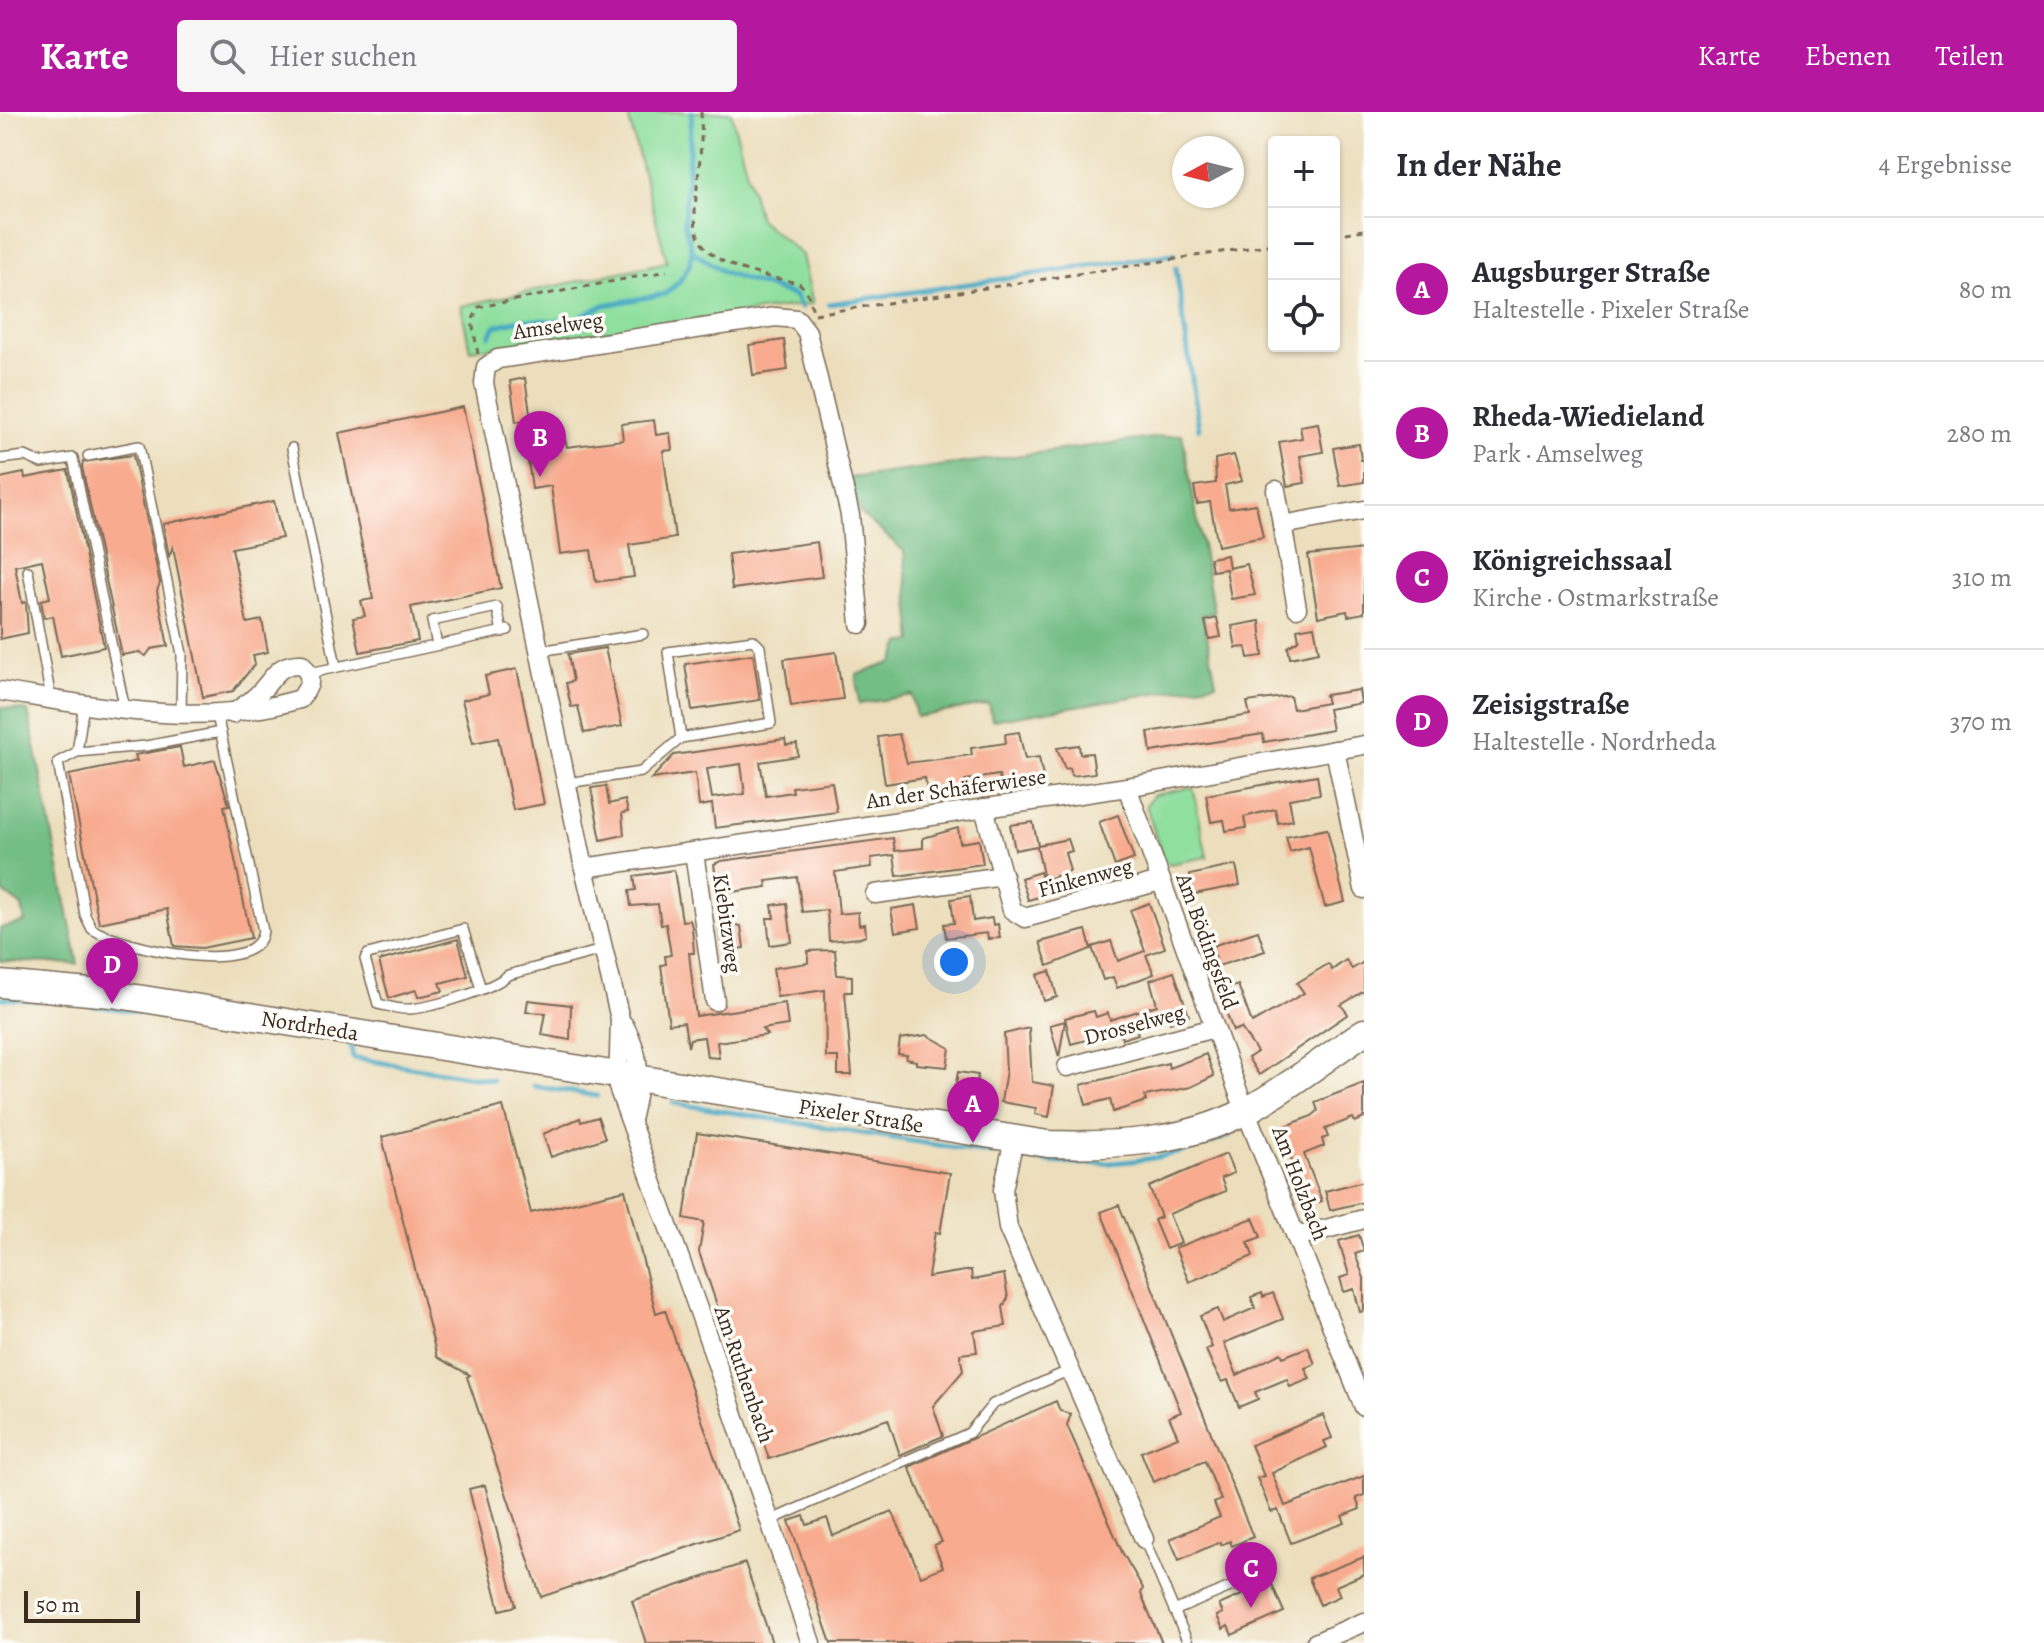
<!DOCTYPE html>
<html lang="de">
<meta charset="utf-8">
<style>
:root{--surface:#fff;--page:#f7f7f7;--text:#2b2b33;--muted:#7c7c81;--line:#e1e1e2;--accent:#b5179e}
body{margin:0;font-family:Alegreya,serif;background:var(--page);color:var(--text)}
.controls{position:absolute;right:24px;top:24px;display:grid;overflow:hidden;border-radius:8px;box-shadow:0 2px 6px #0004}
.controls button{width:72px;height:72px;display:grid;place-items:center;padding:0;border:0;border-bottom:2px solid var(--line);background:var(--surface);color:var(--text);font:40px sans-serif}
.compass{position:absolute;left:1172px;top:24px;width:72px;height:72px;border-radius:50%;background:var(--surface);box-shadow:0 2px 6px #0004;rotate:263deg}
.scale{position:absolute;left:24px;bottom:20px;width:116px;box-sizing:border-box;padding-left:8px;border:4px solid #3b2a1e;border-top:0;font-size:22px;line-height:28px;white-space:nowrap;color:#3b2a1e;-webkit-text-stroke:6px #fdfcf7;paint-order:stroke}
.you{position:absolute;left:954px;top:850px;width:28px;height:28px;margin:-20px;border:6px solid #fff;border-radius:50%;background:#1a73e8;box-shadow:0 0 0 12px #1a73e833}
.badge{display:grid;place-items:center;width:52px;height:52px;border-radius:50%;background:var(--accent);color:#fff;font-size:26px;font-weight:700}
.pin{position:absolute;translate:-50% -66px;filter:drop-shadow(0 2px 4px #0008)}
.pin::after{content:'';position:absolute;top:42px;width:28px;height:24px;background:inherit;clip-path:polygon(0 0,100% 0,50% 100%)}
.list{margin:0;padding:0;list-style:none}
h2{display:flex;justify-content:space-between;align-items:center;height:104px;margin:0;padding:0 32px;font-size:34px}
h2 small{font-size:26px;font-weight:400;color:var(--muted)}
.list li{display:grid;grid-template-columns:52px 1fr auto;gap:24px;align-items:center;box-sizing:border-box;height:144px;padding:0 32px;border-top:2px solid var(--line)}
.list b{display:block;font-size:30px;white-space:nowrap}
.list p{margin:0;font-size:26px;white-space:nowrap;color:var(--muted)}
.list em{font-size:26px;font-style:normal;color:var(--muted)}
.icon{flex:none;width:44px;height:44px;fill:none;stroke:currentColor;stroke-width:2;stroke-linecap:round;stroke-linejoin:round}
.map{position:relative;flex:none;width:1364px;height:1531px;overflow:hidden}
header{display:flex;align-items:center;gap:48px;box-sizing:border-box;height:112px;padding:0 40px;background:var(--accent);color:#fff}
header strong{font-size:38px}
nav{display:flex;gap:44px;margin-inline-start:auto;font-size:28px}
.search{width:560px;height:72px;background:var(--page);display:flex;align-items:center;gap:20px;box-sizing:border-box;padding:0 28px;border-radius:8px;color:var(--muted);font-size:30px}
main{display:flex}
aside{flex:1;background:var(--surface)}
.map>svg:first-child{display:block}
.green{fill:#8fdf9e;stroke:#65845e;stroke-width:2}
.forest{fill:#73be85;stroke:#577452;stroke-width:2}
.lines{fill:none;stroke-linecap:round;stroke-linejoin:round}
.stream{stroke:#45a9c4;stroke-width:5}
.building{fill:#f8ab8e;fill-rule:evenodd}
.service-casing{stroke:#796955;stroke-width:12}
.minor-casing{stroke:#796955;stroke-width:21}
.secondary-casing{stroke:#796955;stroke-width:29}
.path{stroke:#796955;stroke-width:3;stroke-dasharray:6 6;stroke-linecap:butt}
.service{stroke:#fff;stroke-width:9}
.minor{stroke:#fff;stroke-width:18}
.secondary{stroke:#fff;stroke-width:26}
.labels{text-anchor:middle;stroke-width:7;stroke-linejoin:round;paint-order:stroke}
.street-label{font-size:22px;fill:#3b2a1e;stroke:#fdfcf7}
</style>
<header>
<strong>Karte</strong>
<div class="search"><svg class="icon" aria-label="search" viewBox="0 0 24 24"><circle cx="10" cy="10" r="6"/><path d="M15 15l6 6"/></svg>Hier suchen</div>
<nav><a>Karte</a><a>Ebenen</a><a>Teilen</a></nav>
</header>
<main>
<div class="map">
<svg width="1364" height="1531" viewBox="0 0 1364 1531">
<rect width="100%" height="100%" fill="#fdfcf7"/>
<filter id="ink" filterUnits="userSpaceOnUse"><feTurbulence type="fractalNoise" baseFrequency=".0125" numOctaves="2"/><feDisplacementMap in="SourceGraphic" scale="16" xChannelSelector="R" yChannelSelector="G"/><feConvolveMatrix kernelMatrix="1 2 1 2 8 2 1 2 1" color-interpolation-filters="sRGB"/></filter>
<filter id="wash" filterUnits="userSpaceOnUse"><feTurbulence type="fractalNoise" baseFrequency=".006" numOctaves="4" result="noise"/><feDisplacementMap in="SourceGraphic" scale="32" xChannelSelector="R" yChannelSelector="G"/><feGaussianBlur stdDeviation="1.8" result="paint"/><feColorMatrix in="noise" values="0 0 0 0 0 0 0 0 0 0 0 0 0 0 0 0 0 1.4 0 .05"/><feComposite in="paint" operator="in"/></filter>
<g filter="url(#wash)">
<rect width="100%" height="100%" fill="#ecdebc"/>
<!-- green -->
<g class="green">
<path d="M627 0H731L759 107 802 143 813 192 470 238 461 194 667 150Z"/>
<path d="M1193 675 1207 745 1169 752 1163 748 1146 693 1154 683Z"/>
</g>
<!-- forest -->
<g class="forest">
<path d="M1182 322 1214 501 1203 503 1216 571 992 608 989 592 916 605 912 583 859 592 856 563 893 550 901 531 913 529 904 439 860 401 849 366Z"/>
<path d="M0 595 28 599 78 852 0 849V816L25 810 22 794 3 780 0 762Z"/>
</g>
<g class="lines">
<!-- stream -->
<g class="stream">
<path d="M692 139 725 161 795 184 801 196"/>
<path d="M1176 156 1199 317"/>
<path d="M829 192 1174 142"/>
<path d="M490 224 495 214 521 208 572 209 604 193 665 182 679 170 689 154 692 139 684 110 692 0"/>
<path d="M0 886 39 888"/>
<path d="M89 893 170 904"/>
<path d="M346 930H350L353 946 492 968"/>
<path d="M534 974 597 984"/>
<path d="M673 991 993 1042"/>
<path d="M1026 1047C1094 1057 1165 1051 1228 1024"/>
</g>
</g>
<g id="blocks">
<!-- building -->
<g class="building">
<path d="M784 228 788 258 753 263 749 233Z"/>
<path d="M525 266 531 308 516 310 510 269Z"/>
<path d="M463 295 501 476 411 495 418 529 360 540 353 506 365 504 361 489 373 487 339 321Z"/>
<path d="M654 308 656 323 670 321 672 338 663 339 675 426 629 433 634 465 596 470 591 438 560 442 551 374 532 377 527 341 544 339 541 319 562 316 567 335 623 328 621 312Z"/>
<path d="M1318 311 1323 340 1300 344 1305 371 1287 374 1279 330 1302 326 1300 314Z"/>
<path d="M1359 332 1361 348H1364V370L1340 374 1333 336Z"/>
<path d="M133 343 160 471 157 479 168 534 151 537 146 544 139 540 122 543 82 355 83 350Z"/>
<path d="M1234 343 1242 369 1225 373 1229 396 1256 392 1263 425 1218 434 1210 390 1197 392 1194 374 1216 371 1215 347Z"/>
<path d="M68 358 104 535 61 544 53 504 44 506 41 488 50 486 42 448 15 454 22 491 26 490 28 521 0 527V366L24 361 25 366Z"/>
<path d="M274 389 282 426 232 436 247 511 262 508 268 540 253 543 255 552 233 579 203 585 173 435 169 444 163 412Z"/>
<path d="M817 430 822 465 732 477 728 442Z"/>
<path d="M1364 437V501L1348 504 1347 499 1318 505 1308 443Z"/>
<path d="M1227 443 1229 456 1247 452 1255 483 1231 487 1226 457 1212 459 1210 446Z"/>
<path d="M1217 506 1221 525 1209 527 1205 509Z"/>
<path d="M1260 509 1263 544 1248 546 1246 535 1236 536 1232 514Z"/>
<path d="M1314 514 1319 540 1290 546 1288 535 1299 528 1297 517Z"/>
<path d="M605 536 622 614 584 621 578 594 571 595 566 571 573 569 568 542Z"/>
<path d="M836 540 843 587 791 594 784 547Z"/>
<path d="M753 542 760 588 692 598 685 552Z"/>
<path d="M517 557 544 692 513 698 498 626 473 631 462 588 489 582 485 564Z"/>
<path d="M1359 578 1361 591 1328 597 1332 618 1264 630 1263 622 1151 640 1148 620 1250 603 1247 590 1290 584 1293 597 1327 591 1325 583Z"/>
<path d="M1019 620 1025 647 1039 645 1044 670 1001 676 999 663 965 668 966 679 928 686 925 666 885 672 878 625 899 622 907 651 972 643 971 636 1006 631 1005 622Z"/>
<path d="M785 627 786 633 797 632 798 644 760 650 766 684 793 680 792 675 832 670 837 700 715 716 712 692 699 694 695 661 651 667 674 643ZM741 652 745 682 712 686 707 657Z"/>
<path d="M1079 633 1080 642 1092 641 1095 661 1072 664 1070 656 1065 657 1057 636Z"/>
<path d="M180 635 184 655 215 648 229 693 224 694 251 826 202 836 174 834 167 797 99 811 69 663 137 649 135 643Z"/>
<path d="M1317 663 1320 682 1289 687 1293 708 1278 711 1275 697 1244 705 1246 716 1226 719 1224 708 1211 710 1206 683Z"/>
<path d="M606 674 609 692 625 688 628 700 622 701 624 723 601 728 591 676Z"/>
<path d="M1118 703 1134 747 1115 754 1099 710Z"/>
<path d="M1033 710 1038 733 1068 727 1072 739 1065 741 1070 759 1044 768 1037 734 1015 738 1010 713Z"/>
<path d="M958 716 960 731 979 728 983 752 897 764 894 743 871 746 872 755 835 760 839 802 858 800 859 813 865 812 866 824 860 826 829 829 827 798 802 800 797 765 766 769 767 775 718 782 714 752 721 749 893 726 895 739 923 736V726Z"/>
<path d="M1327 717 1345 790 1325 795 1309 735 1290 740 1286 725Z"/>
<path d="M1236 753 1240 773 1194 782 1190 763Z"/>
<path d="M674 758 682 809 690 808 692 815 694 841H689L696 904 785 891 788 913 762 917 767 923 717 930 719 946 707 945 704 925 690 927 688 935 684 910 669 912 661 853 666 852 665 844 671 843 666 812 661 813 658 792 631 794 629 779 636 778 634 764Z"/>
<path d="M1040 760 1046 783 1028 788 1021 766Z"/>
<path d="M970 784 973 809 992 806 993 813 998 812 1000 826 988 827 987 821 946 826 944 812 954 811 951 787Z"/>
<path d="M787 791 792 830 770 833 767 806H774L772 793Z"/>
<path d="M1149 791 1165 836 1146 843 1154 862 1117 876 1113 865 1103 868 1092 835 1111 829 1118 849 1145 839 1130 798Z"/>
<path d="M916 793 920 816 895 820 891 797Z"/>
<path d="M731 812 741 814 744 836 723 839 719 817Z"/>
<path d="M1086 818 1091 837 1048 854 1040 830Z"/>
<path d="M1258 819 1265 839 1218 854 1212 834Z"/>
<path d="M458 827 468 864 440 871 443 879 418 885 416 878 389 886 379 849Z"/>
<path d="M835 838 837 863 852 864V880H845L852 963H838V945H826L825 878 777 885 773 856 808 851V839Z"/>
<path d="M1346 848 1352 857 1364 850V879L1341 893 1348 902 1259 963 1248 946 1257 940 1241 916 1233 919 1219 880 1238 873 1252 911 1304 881 1297 871 1328 852 1332 858Z"/>
<path d="M1050 859 1057 885 1044 889 1037 863Z"/>
<path d="M1174 860 1189 904 1170 911 1167 901 1135 912 1138 922 1122 927 1120 919 1071 932 1065 906 1094 899 1096 905 1108 901 1110 908 1157 893 1150 868Z"/>
<path d="M528 888 571 893 570 928 542 923 546 901 526 900Z"/>
<path d="M1065 909 1059 945 1050 913Z"/>
<path d="M1029 916 1032 970 1054 974 1049 1005 1035 1002 1036 996 1001 990 1006 958 1004 922Z"/>
<path d="M927 923 950 936 947 955 916 952V949L906 947 907 943 898 942 900 927Z"/>
<path d="M1206 942 1214 964 1191 975 1145 984 1146 989 1113 1000 1110 987 1086 993 1081 973 1168 951 1169 956Z"/>
<path d="M958 960 978 963 975 981 955 977Z"/>
<path d="M1364 971V1006L1355 1010 1353 1006 1325 1017 1328 1025 1322 1027 1324 1034 1304 1042 1322 1089 1308 1094 1290 1043 1284 1045 1277 1028 1282 1026 1278 1017 1312 1004 1318 999 1315 990Z"/>
<path d="M503 994 531 1101 625 1078 656 1201 665 1198 739 1418 541 1485 467 1265 470 1263 437 1245 382 1025Z"/>
<path d="M598 1005 605 1026 551 1045 543 1022 580 1006 581 1010Z"/>
<path d="M697 1021 950 1061 940 1121 935 1120 928 1165 971 1158 972 1168 1004 1162 1008 1186 1003 1195 1006 1214 974 1219 977 1240 960 1242 963 1259 933 1294 943 1324 900 1343 888 1307 769 1347 699 1140 704 1110 684 1106Z"/>
<path d="M1226 1042 1234 1061 1221 1066 1226 1079 1169 1102 1181 1131 1166 1137 1154 1108 1161 1105 1149 1075Z"/>
<path d="M1364 1069V1090L1330 1098 1325 1079Z"/>
<path d="M1119 1093 1253 1425 1232 1434 1230 1429 1221 1433 1220 1430 1179 1448 1170 1427 1220 1405 1214 1391 1221 1388 1205 1349 1153 1370 1141 1340 1178 1325 1169 1305 1181 1300 1101 1100Z"/>
<path d="M1253 1106 1261 1125 1248 1130 1253 1144 1189 1170 1175 1136Z"/>
<path d="M1359 1123 1364 1139 1355 1142 1364 1166V1199L1360 1200 1354 1177 1344 1180 1340 1166 1349 1163 1339 1129Z"/>
<path d="M1262 1181 1263 1185 1273 1181 1283 1207 1224 1231 1237 1263 1281 1241 1283 1245 1308 1235 1315 1252 1305 1256 1310 1267 1290 1275 1287 1267 1255 1280 1258 1287 1239 1295 1228 1268 1222 1270 1213 1254 1206 1238 1212 1235 1200 1204 1218 1197 1223 1210 1255 1196 1251 1185Z"/>
<path d="M1056 1289 1060 1299 1071 1302 1067 1313 1122 1440 1143 1476 1141 1482 1162 1531H831L789 1409 804 1404 807 1413 827 1406 833 1424 892 1399 921 1464 943 1455 934 1433 942 1430 909 1355Z"/>
<path d="M1323 1303 1332 1326 1324 1329 1327 1335 1272 1361 1285 1394 1364 1364V1383L1356 1386 1360 1397 1342 1404 1345 1411 1291 1431 1278 1398 1271 1400 1261 1375 1257 1366 1264 1364 1251 1333Z"/>
<path d="M485 1373 516 1494 500 1498 469 1377Z"/>
<path d="M1364 1445V1462L1336 1474 1340 1484 1320 1493 1309 1466Z"/>
<path d="M745 1451 772 1531H646L632 1489Z"/>
<path d="M1271 1470 1284 1500 1232 1523 1228 1514 1223 1517 1217 1504 1223 1501 1219 1493Z"/>
</g>
</g>
</g>
<g filter="url(#ink)">
<use href="#blocks" fill-opacity="0" stroke="#796955" stroke-width="2"/>
<g class="lines">
<!-- service casing -->
<g class="service-casing">
<g id="service">
<path d="M292 336 336 554"/>
<path d="M88 344 139 334 182 542 181 604"/>
<path d="M0 347 25 344 41 351 73 346 125 598"/>
<path d="M28 459 51 587"/>
<path d="M437 533 432 509 497 495 502 520"/>
<path d="M540 539 643 522"/>
<path d="M310 561 508 518"/>
<path d="M217 603 263 819C257 868 121 835 92 817L85 803 58 650 77 640 146 634 221 620"/>
<path d="M77 640 84 592"/>
<path d="M567 671 641 660 681 626 771 611 760 535 753 528 668 540 681 626"/>
<path d="M481 877 463 817 368 842 365 847 378 892C388 894 400 898 410 897 433 895 491 878 508 863L602 838"/>
<path d="M769 1409 969 1321 993 1292 1070 1258"/>
<path d="M1144 1427 1188 1531"/>
<path d="M1174 1499 1258 1463"/>
</g>
</g>
<!-- minor casing -->
<g class="minor-casing">
<g id="minor">
<path d="M1276 378 1297 496"/>
<path d="M1282 413 1364 398"/>
<path d="M0 579C101 595 200 617 300 587 310 574 314 566 302 552 280 551 276 562 263 577 255 587 243 594 233 602"/>
<path d="M1335 638 1364 777"/>
<path d="M1127 675 1239 982 1364 1295"/>
<path d="M984 696 1012 798 1025 806 1160 769"/>
<path d="M694 740 715 889"/>
<path d="M584 756 1127 675 1364 633"/>
<path d="M875 782 1003 764"/>
<path d="M624 913C643 946 640 972 631 1008"/>
<path d="M1067 955 1214 916"/>
<path d="M1014 1027 1003 1078 1008 1116 1144 1427"/>
<path d="M1296 1125 1364 1107"/>
<path d="M811 1531 702 1208 618 975 620 907 584 756 484 271 486 255 498 247 775 205 797 207 807 220 850 403 860 512"/>
<path d="M1315 1531 1364 1510"/>
</g>
</g>
<!-- secondary casing -->
<g class="secondary-casing">
<path id="secondary" d="M0 872 112 882 1048 1032C1116 1034 1184 1031 1246 999 1287 977 1325 946 1364 920"/>
</g>
<!-- path -->
<g class="path">
<path d="M701 0C706 112 651 144 799 171L807 179 813 199"/>
<path d="M1334 123 1364 118"/>
<path d="M815 202 1274 132"/>
<path d="M478 242 472 209 479 195 667 159"/>
</g>
<!-- service -->
<use href="#service" class="service"/>
<!-- minor -->
<use href="#minor" class="minor"/>
<!-- secondary -->
<use href="#secondary" class="secondary"/>
</g>
</g>
<g class="labels">
<!-- street labels -->
<g class="street-label">
<text transform="translate(558 213) rotate(-8)" y="8">Amselweg</text>
<text transform="translate(956 676) rotate(-8)" y="8">An der Schäferwiese</text>
<text transform="translate(1085 765) rotate(-15)" y="8">Finkenweg</text>
<text transform="translate(728 811) rotate(82)" y="8">Kiebitzweg</text>
<text transform="translate(1208 829) rotate(70)" y="8">Am Bödingsfeld</text>
<text transform="translate(1134 912) rotate(-15)" y="8">Drosselweg</text>
<text transform="translate(310 913) rotate(9)" y="8">Nordrheda</text>
<text transform="translate(861 1003) rotate(9)" y="8">Pixeler Straße</text>
<text transform="translate(1301 1071) rotate(69)" y="8">Am Holzbach</text>
<text transform="translate(745 1262) rotate(71)" y="8">Am Ruthenbach</text>
</g>
</g>
</svg>
<div class="controls">
<button>+</button>
<button>−</button>
<button><svg class="icon" aria-label="locate" viewBox="0 0 24 24"><circle cx="12" cy="12" r="6"/><path d="M12 2v4M12 18v4M2 12h4M18 12h4"/></svg></button>
</div>
<svg class="compass" viewBox="-18 -18 36 36"><path d="M0-13l5 13h-10z" fill="#e53935"/><path d="M0 13l5-13h-10z" fill="#7c7c81"/></svg>
<div class="scale">50 m</div>
<div class="you"></div>
<div class="pin badge" style="left:973px;top:1031px">A</div>
<div class="pin badge" style="left:540px;top:365px">B</div>
<div class="pin badge" style="left:1251px;top:1496px">C</div>
<div class="pin badge" style="left:112px;top:892px">D</div>
</div>
<aside>
<h2>In der Nähe<small>4 Ergebnisse</small></h2>
<ul class="list">
<li><span class="badge">A</span><div><b>Augsburger Straße</b><p>Haltestelle · Pixeler Straße</p></div><em>80 m</em></li>
<li><span class="badge">B</span><div><b>Rheda-Wiedieland</b><p>Park · Amselweg</p></div><em>280 m</em></li>
<li><span class="badge">C</span><div><b>Königreichssaal</b><p>Kirche · Ostmarkstraße</p></div><em>310 m</em></li>
<li><span class="badge">D</span><div><b>Zeisigstraße</b><p>Haltestelle · Nordrheda</p></div><em>370 m</em></li>
</ul>
</aside>
</main>
